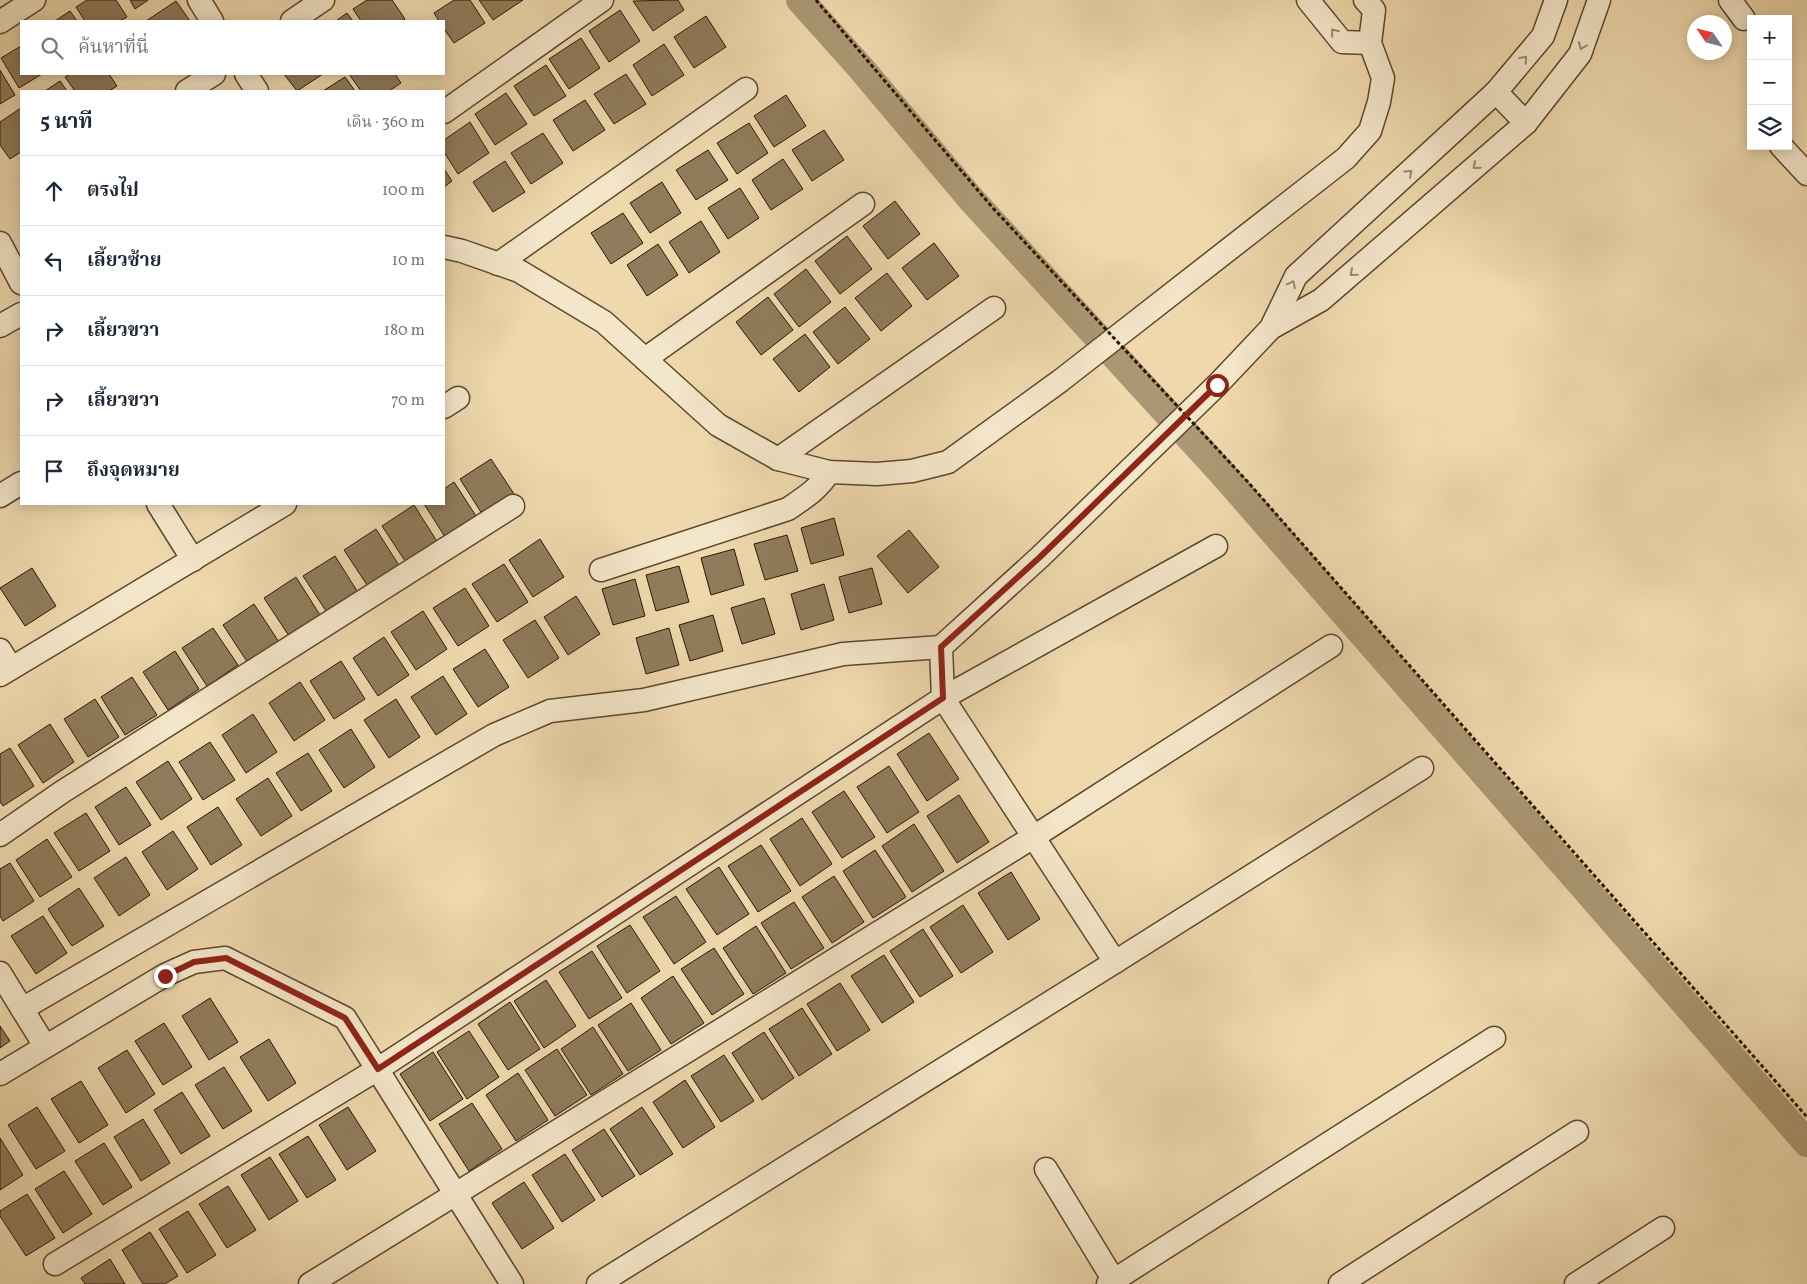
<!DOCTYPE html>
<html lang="th">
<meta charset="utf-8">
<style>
:root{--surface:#fff;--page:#f6f6f7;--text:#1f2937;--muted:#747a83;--line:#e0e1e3}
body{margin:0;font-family:Vollkorn,"Noto Serif Thai",serif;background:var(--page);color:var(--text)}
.controls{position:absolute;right:15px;top:15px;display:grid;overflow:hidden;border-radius:0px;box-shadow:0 2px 12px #0003}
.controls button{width:45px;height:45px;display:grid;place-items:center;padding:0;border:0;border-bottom:1px solid var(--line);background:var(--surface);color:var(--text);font:25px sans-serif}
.compass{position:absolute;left:1687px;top:15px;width:45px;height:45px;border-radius:50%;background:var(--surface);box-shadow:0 2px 12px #0003;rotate:305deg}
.stop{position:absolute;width:15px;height:15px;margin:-11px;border:4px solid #8f2418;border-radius:50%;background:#fff}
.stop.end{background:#8f2418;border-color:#fff;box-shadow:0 1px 5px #0008}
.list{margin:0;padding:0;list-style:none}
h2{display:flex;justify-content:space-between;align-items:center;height:65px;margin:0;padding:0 20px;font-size:21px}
h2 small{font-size:16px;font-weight:400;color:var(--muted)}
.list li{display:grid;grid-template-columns:32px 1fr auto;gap:15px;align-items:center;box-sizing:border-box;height:70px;padding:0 20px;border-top:1px solid var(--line)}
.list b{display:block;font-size:19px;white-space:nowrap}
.list em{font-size:16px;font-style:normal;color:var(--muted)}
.icon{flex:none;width:28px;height:28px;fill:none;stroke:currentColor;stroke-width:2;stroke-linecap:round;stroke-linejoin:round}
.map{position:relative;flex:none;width:1807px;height:1284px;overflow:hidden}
.search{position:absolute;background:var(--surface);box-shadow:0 2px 12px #0003;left:20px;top:20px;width:425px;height:55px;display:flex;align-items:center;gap:12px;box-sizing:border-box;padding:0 18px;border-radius:0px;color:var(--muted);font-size:19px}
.panel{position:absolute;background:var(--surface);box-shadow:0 2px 12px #0003;left:20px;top:90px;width:425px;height:415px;border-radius:0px}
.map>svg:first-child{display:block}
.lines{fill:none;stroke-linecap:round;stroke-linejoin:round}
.canal{stroke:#ab9773;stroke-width:28}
.building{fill:#907c5c;stroke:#2a1805}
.minor-casing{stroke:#5b482f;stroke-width:25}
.minor{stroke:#f4e6c9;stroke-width:22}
.path-bridge{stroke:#2a1805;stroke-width:3;stroke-dasharray:4 2.5;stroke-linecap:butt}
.oneway{stroke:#998971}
.route{stroke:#8f2418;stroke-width:6}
</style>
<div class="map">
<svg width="1807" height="1284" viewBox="0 0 1807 1284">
<rect width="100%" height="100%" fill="#eed8ac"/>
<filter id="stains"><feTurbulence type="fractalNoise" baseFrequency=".004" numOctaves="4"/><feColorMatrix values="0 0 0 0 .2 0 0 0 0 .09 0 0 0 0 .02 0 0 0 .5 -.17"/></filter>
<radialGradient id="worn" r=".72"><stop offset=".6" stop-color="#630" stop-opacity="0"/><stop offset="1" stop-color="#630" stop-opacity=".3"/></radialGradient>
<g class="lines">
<!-- canal -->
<path class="canal" d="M800 0 860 67 971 199 1223 474 1807 1143"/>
</g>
<!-- building -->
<g class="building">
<path d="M87 0H116L127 17 120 21H85L76 7Z"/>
<path d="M130 0H148L135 9Z"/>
<path d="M367 0H392L405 19 401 21H361L353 9Z"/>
<path d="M454 0H470L485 23 454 43 444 29V21H439L434 13Z"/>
<path d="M479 0H523L493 20Z"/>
<path d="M678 0 684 10 653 31 633 1Z"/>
<path d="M176 1 190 21H146Z"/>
<path d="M620 10 640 41 609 62 589 31Z"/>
<path d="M70 11 77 21H55Z"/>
<path d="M347 13 353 21H336Z"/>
<path d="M706 16 726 47 694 68 674 37Z"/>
<path d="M581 38 600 68 569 89 549 59Z"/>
<path d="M664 44 684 75 652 96 633 65Z"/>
<path d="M21 46V74H42L19 88 1 58Z"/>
<path d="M546 65 566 96 534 116 514 86Z"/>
<path d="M0 70 15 95 0 104Z"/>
<path d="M70 74H109L117 86 109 91H75L65 77Z"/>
<path d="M284 74H323L297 91Z"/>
<path d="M349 74H395L401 83 389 91H361Z"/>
<path d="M626 74 646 104 614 124 594 94Z"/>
<path d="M345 77 355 91H323Z"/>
<path d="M60 81 67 91H45Z"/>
<path d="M506 93 527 124 495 145 475 114Z"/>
<path d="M786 95 806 126 774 147 754 116Z"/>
<path d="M585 100 605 130 573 151 553 120Z"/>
<path d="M21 108V152L10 159 0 145V122Z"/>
<path d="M470 122 489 153 458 174 444 152V140Z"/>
<path d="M749 123 768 153 737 174 717 143Z"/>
<path d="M824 130 844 160 812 181 792 150Z"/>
<path d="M543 133 563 163 531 184 511 153Z"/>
<path d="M708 150 728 180 696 200 676 170Z"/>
<path d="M783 159 803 189 771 210 752 180Z"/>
<path d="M505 161 525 192 493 212 473 182Z"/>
<path d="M444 169 452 181 444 187Z"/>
<path d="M662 182 681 213 650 233 630 203Z"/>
<path d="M740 188 759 218 728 239 708 208Z"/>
<path d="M895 201 920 234 888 259 863 226Z"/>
<path d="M623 213 643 243 611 264 591 233Z"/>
<path d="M701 221 720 252 689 273 669 242Z"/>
<path d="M847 236 872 269 840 294 815 261Z"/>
<path d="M934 243 959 276 927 300 902 268Z"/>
<path d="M658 244 678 275 647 296 627 265Z"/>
<path d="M806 269 831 302 799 327 774 294Z"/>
<path d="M887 273 912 306 881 331 855 298Z"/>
<path d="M768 297 793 330 761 355 736 322Z"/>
<path d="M845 307 870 339 838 364 813 332Z"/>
<path d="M805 334 830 367 799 392 773 359Z"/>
<path d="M491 459 516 497 484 517 460 479Z"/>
<path d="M454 482 478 519 447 540 424 504H444V489Z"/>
<path d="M414 505 438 543 407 564 382 526Z"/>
<path d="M834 518 844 555 811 564 801 528Z"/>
<path d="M376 529 400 567 369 588 344 550Z"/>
<path d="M909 530 939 567 908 593 877 556Z"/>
<path d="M787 535 798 571 765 580 754 544Z"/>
<path d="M540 539 564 577 533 597 509 560Z"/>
<path d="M734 549 744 585 711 595 701 558Z"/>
<path d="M335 556 359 594 328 614 303 576Z"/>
<path d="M504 564 528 602 497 622 472 584Z"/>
<path d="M679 566 689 602 656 611 646 575Z"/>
<path d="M32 568 56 606 25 626 0 588Z"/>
<path d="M872 568 882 604 849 613 839 577Z"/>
<path d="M296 577 320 615 289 636 264 598Z"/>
<path d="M635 579 645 616 613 625 602 589Z"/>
<path d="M824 584 834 620 801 630 791 594Z"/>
<path d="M465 588 489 626 458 646 433 608Z"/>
<path d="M576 596 600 634 568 655 544 617Z"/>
<path d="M764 598 775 634 742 644 731 608Z"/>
<path d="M254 604 279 642 248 663 223 625Z"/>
<path d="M423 611 447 649 416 670 391 632Z"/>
<path d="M713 615 723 651 690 661 679 625Z"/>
<path d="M535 620 559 658 528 678 503 640Z"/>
<path d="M213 628 238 665 207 686 182 648Z"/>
<path d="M669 628 679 665 646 674 636 638Z"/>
<path d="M384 637 409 675 378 696 353 658Z"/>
<path d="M485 649 509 687 478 707 453 669Z"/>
<path d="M175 651 199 689 168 710 143 672Z"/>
<path d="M341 661 365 699 334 719 310 681Z"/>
<path d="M443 676 467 714 436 735 411 697Z"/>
<path d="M132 677 157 715 125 735 101 697Z"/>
<path d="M300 682 325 720 294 741 269 703Z"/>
<path d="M95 699 119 737 88 757 64 719Z"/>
<path d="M396 699 420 737 389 758 364 720Z"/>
<path d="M253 714 277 752 246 773 222 735Z"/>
<path d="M50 724 74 762 43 783 18 745Z"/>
<path d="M351 729 375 767 344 788 319 750Z"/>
<path d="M929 733 959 779 927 801 897 754Z"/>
<path d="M210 742 235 780 203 800 179 762Z"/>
<path d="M10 748 34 786 3 806 0 802V754Z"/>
<path d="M308 753 332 791 301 811 276 773Z"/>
<path d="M168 761 192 799 161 820 136 782Z"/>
<path d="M889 766 919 812 887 833 857 787Z"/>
<path d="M268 778 292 816 261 836 236 799Z"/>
<path d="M126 787 151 825 119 845 95 807Z"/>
<path d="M844 791 875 837 842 858 812 812Z"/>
<path d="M959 795 989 842 957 863 927 816Z"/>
<path d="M218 807 242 845 211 865 187 827Z"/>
<path d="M86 813 110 851 79 871 54 833Z"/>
<path d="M802 818 832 864 800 886 770 839Z"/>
<path d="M914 824 944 871 912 892 882 846Z"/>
<path d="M173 831 198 869 167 890 142 852Z"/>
<path d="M47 839 72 877 40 897 16 860Z"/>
<path d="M761 845 791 891 758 912 728 866Z"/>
<path d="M875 850 906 897 873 918 843 871Z"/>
<path d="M126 857 150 895 119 916 94 878Z"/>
<path d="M10 863 34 901 3 921 0 916V869Z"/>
<path d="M719 867 749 914 717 935 686 889Z"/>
<path d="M1011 872 1040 919 1008 940 978 893Z"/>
<path d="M834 876 864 922 832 943 802 897Z"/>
<path d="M79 888 104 926 72 946 48 909Z"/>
<path d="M676 896 706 942 674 964 643 917Z"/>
<path d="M794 902 824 948 791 969 761 923Z"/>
<path d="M963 905 993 952 961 973 930 927Z"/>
<path d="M43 916 67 953 36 974 11 936Z"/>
<path d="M630 925 660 971 627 993 597 946Z"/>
<path d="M756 926 786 973 753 994 723 948Z"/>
<path d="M923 929 953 976 920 997 890 951Z"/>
<path d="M714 948 744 994 712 1015 681 969Z"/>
<path d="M592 951 622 998 589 1019 559 972Z"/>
<path d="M884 955 914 1002 882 1023 851 976Z"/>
<path d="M673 976 704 1023 671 1044 641 998Z"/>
<path d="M546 980 576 1026 544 1048 514 1001Z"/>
<path d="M840 983 870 1030 837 1051 807 1004Z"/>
<path d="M210 998 238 1042 209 1060 182 1016Z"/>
<path d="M510 1002 540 1049 508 1070 478 1024Z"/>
<path d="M631 1003 661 1050 628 1071 598 1025Z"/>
<path d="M802 1008 832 1054 799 1076 769 1029Z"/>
<path d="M164 1023 192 1067 163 1085 135 1041Z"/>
<path d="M0 1026 10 1041 0 1048Z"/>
<path d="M593 1027 623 1074 591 1095 561 1049Z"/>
<path d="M469 1031 499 1077 467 1099 437 1052Z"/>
<path d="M764 1032 794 1078 762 1100 732 1053Z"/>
<path d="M269 1039 296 1083 268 1101 240 1057Z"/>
<path d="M557 1049 587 1095 555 1116 525 1070Z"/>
<path d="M127 1050 155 1094 126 1113 98 1068Z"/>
<path d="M433 1052 463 1099 430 1121 400 1074Z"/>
<path d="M724 1055 754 1101 721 1122 691 1076Z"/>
<path d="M224 1067 252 1111 223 1129 195 1085Z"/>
<path d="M518 1073 548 1120 516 1141 486 1095Z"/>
<path d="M685 1080 715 1127 683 1148 653 1102Z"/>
<path d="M81 1081 108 1125 79 1143 51 1099Z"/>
<path d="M182 1092 210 1136 181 1154 154 1110Z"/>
<path d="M472 1103 502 1149 469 1171 439 1124Z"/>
<path d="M37 1107 65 1151 36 1169 8 1125Z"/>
<path d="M348 1107 376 1151 347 1170 319 1125Z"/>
<path d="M642 1107 673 1154 640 1175 610 1129Z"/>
<path d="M143 1119 170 1163 141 1181 114 1137Z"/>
<path d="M604 1129 635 1176 602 1197 572 1150Z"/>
<path d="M308 1136 336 1180 307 1198 279 1154Z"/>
<path d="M0 1138 23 1175 0 1190Z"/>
<path d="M104 1143 132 1187 103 1205 75 1161Z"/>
<path d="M565 1154 595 1200 562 1222 532 1175Z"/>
<path d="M270 1157 298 1201 269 1220 241 1175Z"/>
<path d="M64 1171 92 1214 63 1233 35 1189Z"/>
<path d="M524 1182 554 1228 522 1249 492 1203Z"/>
<path d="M228 1186 256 1230 227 1248 199 1204Z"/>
<path d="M27 1194 55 1238 26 1256 0 1216V1211Z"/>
<path d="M188 1211 216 1255 187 1273 159 1229Z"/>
<path d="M150 1232 178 1276 165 1284H143L122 1250Z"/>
<path d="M110 1259 125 1284H85L81 1278Z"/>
</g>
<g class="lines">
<!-- minor casing -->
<g class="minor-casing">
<g id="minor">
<path d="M199 0 212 21"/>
<path d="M1308 0 1342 42 1370 43"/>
<path d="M1730 0 1744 19"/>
<path d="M292 21 323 0"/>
<path d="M0 22 34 0"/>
<path d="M246 74 257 91"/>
<path d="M187 91 214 74"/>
<path d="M1496 92 1526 123"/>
<path d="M444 112 602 0"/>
<path d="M1781 146 1807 174"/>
<path d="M0 243 21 283"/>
<path d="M444 247 462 251 519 271 604 322 718 425 778 459 829 472 877 474 912 471 948 462 1060 381 1346 158 1370 131 1379 102 1383 78 1370 43 1374 10 1365 0"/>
<path d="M498 264 746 89"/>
<path d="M0 326 21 314"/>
<path d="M1271 328 1296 276 1496 92 1543 36 1556 0"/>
<path d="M645 359 863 204"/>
<path d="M444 407 458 398"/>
<path d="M778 459 994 308"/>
<path d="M0 496 21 483"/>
<path d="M158 504 193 560"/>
<path d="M601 570 788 509C804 498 819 489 829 472"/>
<path d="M0 650 11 668"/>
<path d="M0 675 285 504"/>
<path d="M0 835 62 792 513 506"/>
<path d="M1115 962 943 698 941 647 1040 557 1217 385 1271 328 1321 300 1526 123 1580 54 1599 0"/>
<path d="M0 973 45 1046"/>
<path d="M22 1009 494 735 550 711 644 700 843 654 941 647"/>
<path d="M0 1074 165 975 194 962 225 958 345 1018 512 1284"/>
<path d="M1046 1169 1116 1284"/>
<path d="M55 1264 378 1069 943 698 1216 546"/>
<path d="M310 1284 1035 836 1331 646"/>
<path d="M598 1284 1115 962 1422 768"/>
<path d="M1108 1284 1494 1038"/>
<path d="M1340 1284 1577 1132"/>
<path d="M1576 1284 1663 1228"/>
</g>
</g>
<!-- minor -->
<use href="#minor" class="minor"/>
<!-- path-bridge -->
<path class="path-bridge" d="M816 0 992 207 1247 481 1807 1117"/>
</g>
<!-- one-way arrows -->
<defs><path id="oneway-chevron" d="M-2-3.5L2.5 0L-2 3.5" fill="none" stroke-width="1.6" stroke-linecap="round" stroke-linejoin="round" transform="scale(1.25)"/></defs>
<g class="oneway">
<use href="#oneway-chevron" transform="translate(1334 32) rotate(-129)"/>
<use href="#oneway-chevron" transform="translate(1582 46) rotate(111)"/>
<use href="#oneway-chevron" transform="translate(1524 59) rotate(-50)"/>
<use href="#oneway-chevron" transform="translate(1476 166) rotate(139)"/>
<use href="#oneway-chevron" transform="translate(1409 173) rotate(-42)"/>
<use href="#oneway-chevron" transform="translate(1353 273) rotate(139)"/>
<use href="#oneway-chevron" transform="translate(1292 284) rotate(-64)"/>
</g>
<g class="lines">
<!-- route -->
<path class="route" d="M165 976 194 962 226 958 345 1018 378 1069 943 698 941 647 1040 557 1217 385"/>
</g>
<rect width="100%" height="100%" filter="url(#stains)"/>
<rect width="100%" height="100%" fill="url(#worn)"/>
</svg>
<div class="controls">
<button>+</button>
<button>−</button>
<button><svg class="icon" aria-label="layers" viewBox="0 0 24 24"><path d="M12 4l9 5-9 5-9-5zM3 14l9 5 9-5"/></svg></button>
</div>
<svg class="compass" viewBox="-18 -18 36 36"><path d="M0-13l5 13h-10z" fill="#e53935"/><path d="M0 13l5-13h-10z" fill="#747a83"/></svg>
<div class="stop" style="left:1217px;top:385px"></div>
<div class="stop end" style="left:165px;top:976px"></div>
<div class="search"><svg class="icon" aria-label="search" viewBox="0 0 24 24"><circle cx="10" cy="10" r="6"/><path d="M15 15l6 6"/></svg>ค้นหาที่นี่</div>
<section class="panel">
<h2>5 นาที<small>เดิน · 360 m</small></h2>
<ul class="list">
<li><svg class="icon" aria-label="ahead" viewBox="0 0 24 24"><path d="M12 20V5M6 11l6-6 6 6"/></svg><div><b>ตรงไป</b></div><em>100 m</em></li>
<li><svg class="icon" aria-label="left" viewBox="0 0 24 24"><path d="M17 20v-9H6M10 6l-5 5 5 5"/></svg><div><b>เลี้ยวซ้าย</b></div><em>10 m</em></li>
<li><svg class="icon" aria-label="right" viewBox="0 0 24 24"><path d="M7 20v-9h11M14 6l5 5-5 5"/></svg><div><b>เลี้ยวขวา</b></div><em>180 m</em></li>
<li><svg class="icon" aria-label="right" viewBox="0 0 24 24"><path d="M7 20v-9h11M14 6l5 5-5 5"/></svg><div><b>เลี้ยวขวา</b></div><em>70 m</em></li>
<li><svg class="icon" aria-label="arrive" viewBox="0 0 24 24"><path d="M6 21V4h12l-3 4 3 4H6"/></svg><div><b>ถึงจุดหมาย</b></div></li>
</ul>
</section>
</div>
